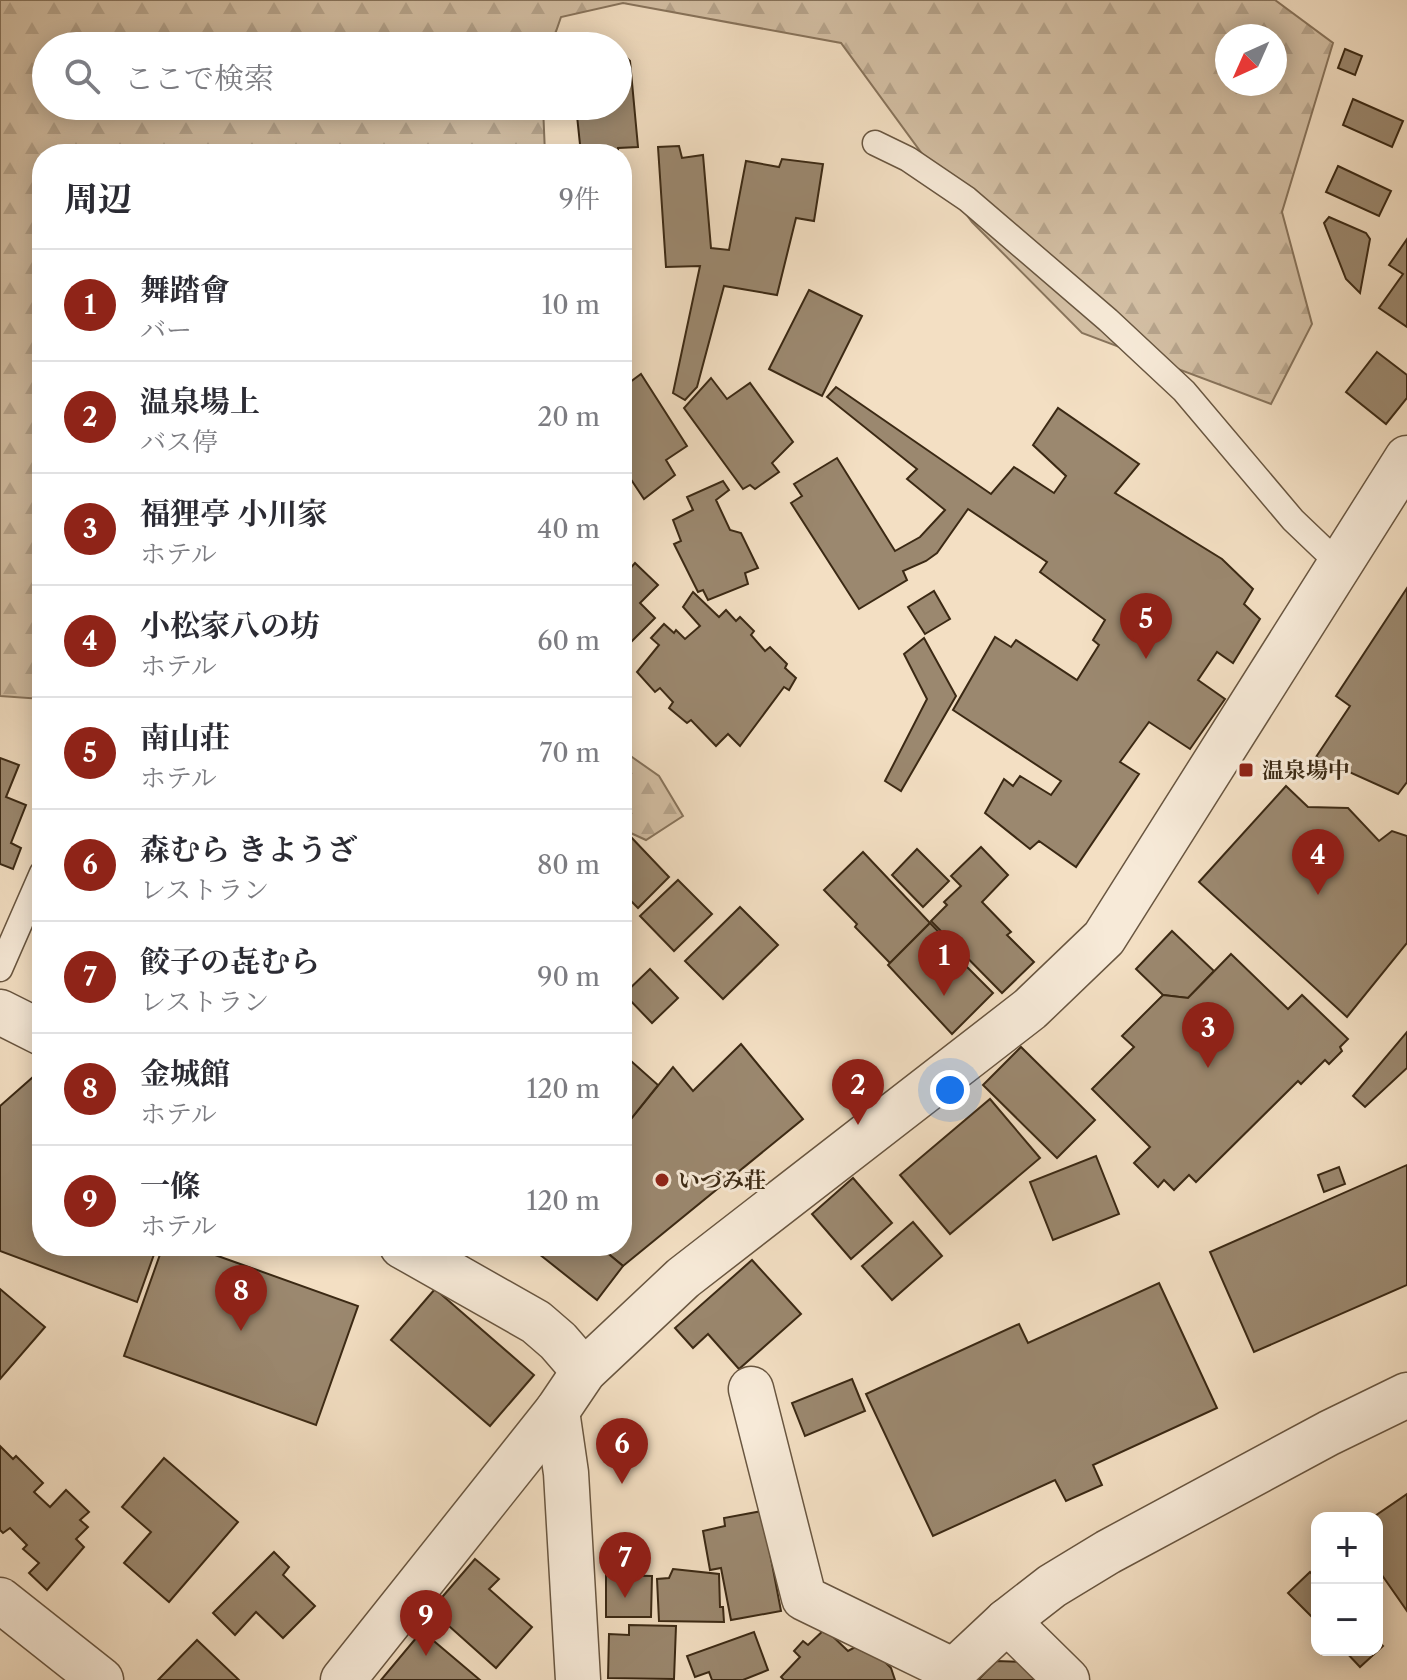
<!DOCTYPE html>
<html lang="ja">
<meta charset="utf-8">
<style>
:root{--surface:#fff;--page:#f7f7f7;--text:#2b2b33;--muted:#7c7c81;--line:#e1e1e2;--accent:#8f2418}
body{margin:0;font-family:"Libre Caslon Text","Noto Serif JP",serif;background:var(--page);color:var(--text)}
.controls{position:absolute;right:24px;bottom:24px;display:grid;overflow:hidden;border-radius:16px;box-shadow:0 4px 20px #0003}
.controls button{width:72px;height:72px;display:grid;place-items:center;padding:0;border:0;border-bottom:2px solid var(--line);background:var(--surface);color:var(--text);font:40px sans-serif}
.compass{position:absolute;left:1215px;top:24px;width:72px;height:72px;border-radius:50%;background:var(--surface);box-shadow:0 4px 20px #0003;rotate:225deg}
.you{position:absolute;left:950px;top:1090px;width:28px;height:28px;margin:-20px;border:6px solid #fff;border-radius:50%;background:#1a73e8;box-shadow:0 0 0 12px #1a73e833}
.badge{display:grid;place-items:center;width:52px;height:52px;border-radius:50%;background:var(--accent);color:#fff;font-size:26px;font-weight:700}
.pin{position:absolute;translate:-50% -66px;filter:drop-shadow(0 2px 4px #0008)}
.pin::after{content:'';position:absolute;top:42px;width:28px;height:24px;background:inherit;clip-path:polygon(0 0,100% 0,50% 100%)}
.list{margin:0;padding:0;list-style:none}
h2{display:flex;justify-content:space-between;align-items:center;height:104px;margin:0;padding:0 32px;font-size:34px}
h2 small{font-size:26px;font-weight:400;color:var(--muted)}
.list li{display:grid;grid-template-columns:52px 1fr auto;gap:24px;align-items:center;box-sizing:border-box;height:112px;padding:0 32px;border-top:2px solid var(--line)}
.list b{display:block;font-size:30px;white-space:nowrap}
.list p{margin:0;font-size:26px;white-space:nowrap;color:var(--muted)}
.list em{font-size:26px;font-style:normal;color:var(--muted)}
.icon{flex:none;width:44px;height:44px;fill:none;stroke:currentColor;stroke-width:2;stroke-linecap:round;stroke-linejoin:round}
.map{position:relative;flex:none;width:1407px;height:1680px;overflow:hidden}
.search{position:absolute;background:var(--surface);box-shadow:0 4px 20px #0003;left:32px;top:32px;width:600px;height:88px;display:flex;align-items:center;gap:20px;box-sizing:border-box;padding:0 28px;border-radius:44px;color:var(--muted);font-size:30px}
.panel{position:absolute;background:var(--surface);box-shadow:0 4px 20px #0003;left:32px;top:144px;width:600px;height:1112px;border-radius:32px}
.map>svg:first-child{display:block}
.forest{fill:url(#forest-firs);stroke:#88745c;stroke-width:2;fill-rule:evenodd}
.building{fill:#9b886f;stroke:#3b2914;stroke-width:2}
.lines{fill:none;stroke-linecap:round;stroke-linejoin:round}
.service-casing{stroke:#695640;stroke-width:27}
.minor-casing{stroke:#695640;stroke-width:47}
.service{stroke:#f7ead8;stroke-width:24}
.minor{stroke:#f7ead8;stroke-width:44}
.poi-dot{fill:#8f2418;stroke:#f7ead8;stroke-width:3}
.labels{text-anchor:middle;stroke-width:6;stroke-linejoin:round;paint-order:stroke}
.poi-label{font-size:22px;font-weight:bold;fill:#3b2914;stroke:#f7ead8;text-anchor:start}
</style>
<div class="map">
<svg width="1407" height="1680" viewBox="0 0 1407 1680">
<defs>
<pattern id="forest-firs" width="22" height="20" patternUnits="userSpaceOnUse" patternTransform="scale(2)"><rect width="22" height="20" fill="#d4c0a5"/><path d="M5 1l3.5 6h-7zM16 11l3.5 6h-7z" fill="#b7a58d"/></pattern>
</defs>
<rect width="100%" height="100%" fill="#f3dfc3"/>
<filter id="stains"><feTurbulence type="fractalNoise" baseFrequency=".0025" numOctaves="4"/><feColorMatrix values="0 0 0 0 .2 0 0 0 0 .09 0 0 0 0 .02 0 0 0 .5 -.17"/></filter>
<radialGradient id="worn" r=".72"><stop offset=".6" stop-color="#630" stop-opacity="0"/><stop offset="1" stop-color="#630" stop-opacity=".3"/></radialGradient>
<!-- forest -->
<g class="forest">
<path d="M0 0H1275L1333 43 1282 212 1312 324 1271 404 1082 333 972 222 841 43 623 3 561 17 551 46H46V106H543L545 154H42V699L0 696ZM1227 36H1275V84H1227Z"/>
<path d="M622 750 659 776 683 816 646 840 622 829Z"/>
</g>
<!-- building -->
<g class="building">
<path d="M1345 49 1362 56 1355 75 1338 68Z"/>
<path d="M623 54 630 61 638 147 618 148V154H581L576 106H618V55Z"/>
<path d="M1353 99 1403 121 1392 147 1343 125Z"/>
<path d="M679 146 682 158 703 155 711 248 729 250 746 161 779 167 782 159 823 164 814 221 796 218 777 295 724 286 697 387 685 400 673 393 700 266 666 267 658 147Z"/>
<path d="M1338 166 1391 191 1379 216 1326 192Z"/>
<path d="M1329 217 1366 233 1370 239 1360 293 1346 279 1324 223Z"/>
<path d="M1407 239V327L1379 308 1403 274 1389 265Z"/>
<path d="M809 290 862 316 822 396 769 369Z"/>
<path d="M1377 352 1407 375V398L1386 424 1346 392Z"/>
<path d="M641 374 687 446 666 460 675 475 644 499 622 466V388Z"/>
<path d="M711 378 727 399 750 383 793 442 772 463 779 472 755 489 750 485 743 489 684 408Z"/>
<path d="M836 387 991 494 1014 467 1054 493 1066 476 1033 445 1058 408 1139 464 1115 493 1222 559 1253 589 1244 604 1260 619 1233 663 1217 652 1198 680 1225 699 1190 749 1149 722 1120 762 1139 774 1076 867 1039 841 1030 849 985 813 1004 779 1013 786 1020 776 1051 795 1061 781 953 710 995 637 1011 647 1016 640 1077 680 1099 645 1093 640 1105 620 1040 572 1047 562 968 509 937 553 926 561 903 571 907 580 859 609 791 503 802 496 794 484 837 458 895 551 920 537 945 510 907 479 917 469 827 397Z"/>
<path d="M723 481 729 490 716 500 730 530 741 533 758 568 745 573 748 584 708 600 703 590 698 592 674 544 681 541 673 520 693 510 687 497Z"/>
<path d="M635 563 658 585 640 603 655 618 627 646 624 643 622 644V565L628 571Z"/>
<path d="M1407 588V782L1398 794 1316 757 1350 706 1336 696Z"/>
<path d="M934 591 950 619 925 634 908 607Z"/>
<path d="M693 592 719 617 726 610 736 621 740 617 754 631 751 635 765 651 770 647 787 664 785 668 796 678 789 690 784 687 740 746 728 734 716 746 691 720 687 723 669 708 673 702 660 688 655 692 637 672 659 645 651 638 664 624 674 633 676 630 685 639 700 626 683 607Z"/>
<path d="M924 638 956 696 901 791 885 781 927 699 904 654Z"/>
<path d="M0 758 19 765 6 797 26 805 11 843 21 848 13 869 0 864Z"/>
<path d="M1286 786 1308 807 1348 808 1379 841 1392 831 1407 836V943L1347 1017 1199 882Z"/>
<path d="M630 836 669 877 638 908 622 892V844Z"/>
<path d="M981 847 1008 875 982 902 1011 932 1007 935 1034 962 1002 993 931 921 947 905 944 902 961 886 951 876Z"/>
<path d="M917 849 949 881 923 907 892 875Z"/>
<path d="M863 852 930 923 890 963 855 927 857 924 824 890Z"/>
<path d="M678 880 712 914 674 951 640 916Z"/>
<path d="M740 907 778 945 723 999 685 961Z"/>
<path d="M930 923 966 960 963 963 993 993 952 1034 888 965Z"/>
<path d="M1172 931 1214 971 1188 998 1163 995 1136 969Z"/>
<path d="M1231 954 1288 1009 1302 995 1348 1039 1340 1047 1342 1051 1329 1064 1325 1060 1301 1084 1298 1081 1196 1182 1189 1175 1174 1190 1164 1180 1158 1187 1134 1163 1150 1147 1092 1089 1134 1047 1122 1036 1163 995 1188 998Z"/>
<path d="M650 969 678 998 652 1023 624 994Z"/>
<path d="M1407 1032V1068L1365 1107 1353 1096Z"/>
<path d="M741 1044 803 1119 623 1266 599 1246H622V1130L673 1067 693 1091Z"/>
<path d="M1021 1047 1095 1120 1057 1158 983 1085Z"/>
<path d="M622 1053 658 1085 622 1130Z"/>
<path d="M33 1077 42 1081V1246H157L137 1302 0 1251V1106Z"/>
<path d="M990 1099 1040 1158 950 1234 900 1175Z"/>
<path d="M1096 1156 1119 1214 1053 1240 1030 1182Z"/>
<path d="M1407 1165V1285L1254 1352 1210 1252Z"/>
<path d="M1339 1167 1345 1184 1324 1192 1318 1175Z"/>
<path d="M853 1178 892 1223 851 1259 812 1214Z"/>
<path d="M913 1222 942 1256 892 1300 862 1266Z"/>
<path d="M163 1246H190L358 1306 316 1425 124 1356Z"/>
<path d="M529 1246H599L623 1266 597 1300Z"/>
<path d="M752 1260 801 1314 739 1369 708 1334 693 1348 675 1328Z"/>
<path d="M1159 1283 1217 1408 1093 1465 1102 1485 1066 1501 1055 1480 933 1536 866 1394 1019 1324 1028 1343Z"/>
<path d="M0 1289 45 1327 0 1379Z"/>
<path d="M435 1289 534 1375 490 1426 391 1340Z"/>
<path d="M852 1379 865 1411 805 1436 792 1403Z"/>
<path d="M0 1446 13 1459 16 1456 43 1483 34 1492 50 1507 66 1490 89 1512 80 1520 88 1527 76 1539 84 1547 47 1590 29 1573 39 1563 23 1549 27 1545 10 1528 3 1533 0 1530Z"/>
<path d="M164 1458 238 1522 169 1602 124 1563 151 1532 122 1507Z"/>
<path d="M1407 1494V1611L1377 1568V1518H1372Z"/>
<path d="M762 1511 781 1611 731 1620 721 1568 710 1570 703 1531 725 1526 724 1518Z"/>
<path d="M274 1552 289 1567 283 1575 315 1606 283 1638 256 1612 235 1635 213 1613Z"/>
<path d="M475 1559 499 1579 489 1589 532 1627 496 1668 431 1610Z"/>
<path d="M673 1569 719 1574 720 1607H723L724 1622 659 1621 657 1579 669 1578Z"/>
<path d="M1310 1572 1317 1579V1622L1288 1593Z"/>
<path d="M606 1575 652 1576 651 1617H606Z"/>
<path d="M629 1625 676 1626 674 1679 608 1678 609 1634 629 1635Z"/>
<path d="M825 1629 848 1651 859 1645 871 1648 891 1668 895 1680H784L781 1677 800 1657 794 1651 803 1641 808 1645Z"/>
<path d="M422 1631 480 1680H381Z"/>
<path d="M754 1632 768 1670 743 1680H712L709 1672 695 1677 687 1656Z"/>
<path d="M197 1640 239 1680H158Z"/>
<path d="M1377 1640 1383 1646 1360 1667 1344 1650H1377Z"/>
<path d="M996 1661 1022 1662 1040 1680H978Z"/>
</g>
<g class="lines">
<!-- service casing -->
<g class="service-casing">
<g id="service">
<path d="M875 143 908 159 967 199 1108 320 1184 391 1293 520 1338 563"/>
<path d="M0 969 42 873"/>
</g>
</g>
<!-- minor casing -->
<g class="minor-casing">
<g id="minor">
<path d="M0 1012 42 1033"/>
<path d="M402 1246 536 1322 558 1341 584 1371"/>
<path d="M751 1389 804 1598 954 1671"/>
<path d="M557 1411 566 1473 578 1680"/>
<path d="M0 1600 101 1680"/>
<path d="M1007 1621 1067 1680"/>
<path d="M343 1680 557 1411 584 1371 683 1278 1030 1009 1104 938 1407 458"/>
<path d="M944 1680 1007 1621 1052 1586 1108 1552 1329 1433 1407 1395"/>
</g>
</g>
<!-- service -->
<use href="#service" class="service"/>
<!-- minor -->
<use href="#minor" class="minor"/>
</g>
<!-- markers -->
<g class="poi-dot">
<rect x="1238" y="762" width="16" height="16" rx="4"/>
<circle cx="662" cy="1180" r="8"/>
</g>
<g class="labels">
<!-- poi labels -->
<g class="poi-label">
<text x="1262" y="778">温泉場中</text>
<text x="678" y="1188">いづみ荘</text>
</g>
</g>
<rect width="100%" height="100%" filter="url(#stains)"/>
<rect width="100%" height="100%" fill="url(#worn)"/>
</svg>
<div class="controls">
<button>+</button>
<button>−</button>
</div>
<svg class="compass" viewBox="-18 -18 36 36"><path d="M0-13l5 13h-10z" fill="#e53935"/><path d="M0 13l5-13h-10z" fill="#7c7c81"/></svg>
<div class="you"></div>
<div class="pin badge" style="left:944px;top:996px">1</div>
<div class="pin badge" style="left:858px;top:1125px">2</div>
<div class="pin badge" style="left:1208px;top:1068px">3</div>
<div class="pin badge" style="left:1318px;top:895px">4</div>
<div class="pin badge" style="left:1146px;top:659px">5</div>
<div class="pin badge" style="left:622px;top:1484px">6</div>
<div class="pin badge" style="left:625px;top:1598px">7</div>
<div class="pin badge" style="left:241px;top:1331px">8</div>
<div class="pin badge" style="left:426px;top:1656px">9</div>
<div class="search"><svg class="icon" aria-label="search" viewBox="0 0 24 24"><circle cx="10" cy="10" r="6"/><path d="M15 15l6 6"/></svg>ここで検索</div>
<section class="panel">
<h2>周辺<small>9件</small></h2>
<ul class="list">
<li><span class="badge">1</span><div><b>舞踏會</b><p>バー</p></div><em>10 m</em></li>
<li><span class="badge">2</span><div><b>温泉場上</b><p>バス停</p></div><em>20 m</em></li>
<li><span class="badge">3</span><div><b>福狸亭 小川家</b><p>ホテル</p></div><em>40 m</em></li>
<li><span class="badge">4</span><div><b>小松家八の坊</b><p>ホテル</p></div><em>60 m</em></li>
<li><span class="badge">5</span><div><b>南山荘</b><p>ホテル</p></div><em>70 m</em></li>
<li><span class="badge">6</span><div><b>森むら きようざ</b><p>レストラン</p></div><em>80 m</em></li>
<li><span class="badge">7</span><div><b>餃子の㐂むら</b><p>レストラン</p></div><em>90 m</em></li>
<li><span class="badge">8</span><div><b>金城館</b><p>ホテル</p></div><em>120 m</em></li>
<li><span class="badge">9</span><div><b>一條</b><p>ホテル</p></div><em>120 m</em></li>
</ul>
</section>
</div>
